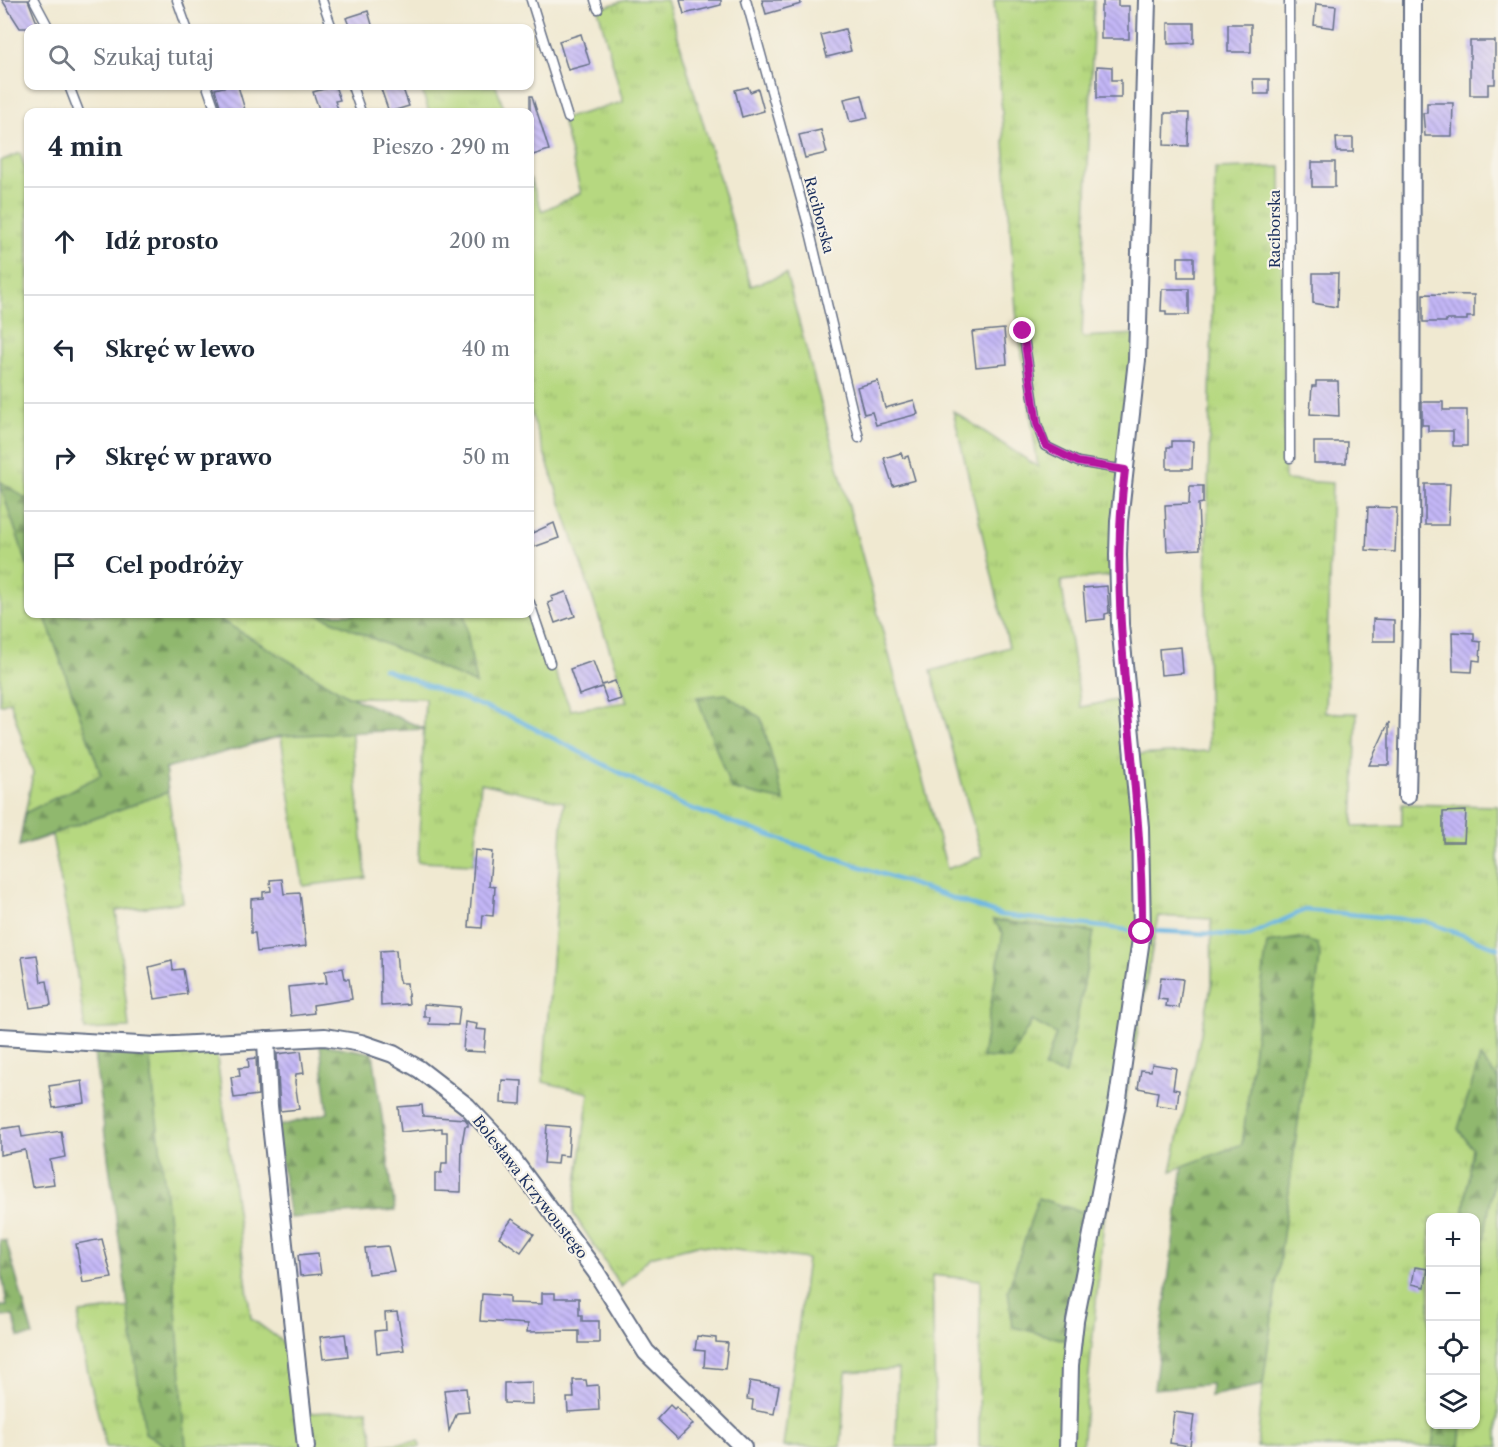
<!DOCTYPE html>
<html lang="pl">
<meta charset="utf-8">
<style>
:root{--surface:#fff;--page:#f2f2f3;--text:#1f2937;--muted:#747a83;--line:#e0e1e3}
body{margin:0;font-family:"Libre Caslon Text",serif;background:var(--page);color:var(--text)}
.controls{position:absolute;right:18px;bottom:18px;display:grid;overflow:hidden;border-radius:12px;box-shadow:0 2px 4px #0004}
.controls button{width:54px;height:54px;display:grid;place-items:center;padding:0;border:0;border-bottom:2px solid var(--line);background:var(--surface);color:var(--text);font:30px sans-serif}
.stop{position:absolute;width:18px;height:18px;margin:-14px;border:4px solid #b5179e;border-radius:50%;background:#fff}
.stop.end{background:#b5179e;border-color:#fff;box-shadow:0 2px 6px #0008}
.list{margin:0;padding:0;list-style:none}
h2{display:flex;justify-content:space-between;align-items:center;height:78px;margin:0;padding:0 24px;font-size:26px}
h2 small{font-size:20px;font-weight:400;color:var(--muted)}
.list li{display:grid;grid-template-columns:39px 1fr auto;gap:18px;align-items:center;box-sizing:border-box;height:108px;padding:0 24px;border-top:2px solid var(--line)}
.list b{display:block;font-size:22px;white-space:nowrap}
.list em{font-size:20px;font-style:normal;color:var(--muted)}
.icon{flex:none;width:33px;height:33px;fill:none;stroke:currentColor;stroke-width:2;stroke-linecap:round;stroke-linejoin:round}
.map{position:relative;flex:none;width:1498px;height:1447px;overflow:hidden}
.search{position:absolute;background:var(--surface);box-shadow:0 2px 4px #0004;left:24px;top:24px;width:510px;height:66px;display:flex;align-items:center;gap:15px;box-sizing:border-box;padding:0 21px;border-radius:12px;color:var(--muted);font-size:22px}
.panel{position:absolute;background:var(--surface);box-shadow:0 2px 4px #0004;left:24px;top:108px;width:510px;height:510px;border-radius:12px}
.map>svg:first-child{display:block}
.grass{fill:url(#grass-tufts);stroke:#68846f;stroke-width:1.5;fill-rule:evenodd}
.forest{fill:url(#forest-firs);stroke:#567466;stroke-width:1.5}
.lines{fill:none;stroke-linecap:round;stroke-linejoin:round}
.stream{stroke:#6ab6e3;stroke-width:4.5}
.building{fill:url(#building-back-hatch)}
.service-casing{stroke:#667086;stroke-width:11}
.minor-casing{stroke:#667086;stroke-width:20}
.service{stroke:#fff;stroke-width:8}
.minor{stroke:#fff;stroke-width:16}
.route{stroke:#b5179e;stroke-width:8}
.labels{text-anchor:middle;stroke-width:4.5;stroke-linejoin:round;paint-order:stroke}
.street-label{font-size:15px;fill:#1b2f5e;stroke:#f7f3e8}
</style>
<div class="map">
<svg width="1498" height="1447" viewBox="0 0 1498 1447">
<defs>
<pattern id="grass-tufts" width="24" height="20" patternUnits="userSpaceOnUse" patternTransform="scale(1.5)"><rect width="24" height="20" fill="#b6d880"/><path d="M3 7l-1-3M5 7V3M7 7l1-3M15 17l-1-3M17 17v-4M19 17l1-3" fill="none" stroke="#9cba71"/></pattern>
<pattern id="forest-firs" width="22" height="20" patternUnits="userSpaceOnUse" patternTransform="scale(1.5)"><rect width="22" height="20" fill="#90b86e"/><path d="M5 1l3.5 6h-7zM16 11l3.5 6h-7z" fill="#75965e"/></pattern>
<pattern id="building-back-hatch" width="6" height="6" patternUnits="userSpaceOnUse" patternTransform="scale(1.5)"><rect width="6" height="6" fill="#c4b7f7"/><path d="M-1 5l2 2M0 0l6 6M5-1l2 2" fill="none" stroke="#9e95cb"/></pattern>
</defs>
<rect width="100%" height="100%" fill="#f7f3e8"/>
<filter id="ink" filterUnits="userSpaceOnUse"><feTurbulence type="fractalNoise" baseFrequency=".0167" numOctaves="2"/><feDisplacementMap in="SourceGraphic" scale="12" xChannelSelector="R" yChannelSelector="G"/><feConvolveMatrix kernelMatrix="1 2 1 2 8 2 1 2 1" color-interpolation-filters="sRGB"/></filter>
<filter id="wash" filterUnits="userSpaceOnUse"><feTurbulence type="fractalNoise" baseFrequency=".008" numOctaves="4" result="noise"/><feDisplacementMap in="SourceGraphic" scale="24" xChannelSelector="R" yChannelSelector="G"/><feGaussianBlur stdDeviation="1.35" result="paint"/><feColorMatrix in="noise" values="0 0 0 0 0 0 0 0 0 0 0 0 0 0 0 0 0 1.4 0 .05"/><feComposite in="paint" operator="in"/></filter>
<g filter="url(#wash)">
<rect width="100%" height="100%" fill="#f0e9d1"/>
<!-- grass -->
<g class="grass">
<path d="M626 0H667L751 286 786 274 947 869 982 856 931 671 1009 647 953 411 1038 467 1016 311 994 0H1094L1082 337 1138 334 1118 575 1061 581 1081 707 1127 698 1133 755 1209 751 1206 587 1215 169 1281 167 1285 480 1332 483 1325 713H1357L1353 827 1402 826V804L1498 806V1447H1257L1263 1385H1239L1210 1396 1242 1145 1171 1171 1212 983 1211 919 1158 916 1104 1221 1082 1447H979L980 1280 932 1275 936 1447H896L898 1369 846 1372 841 1447H783L807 1259 697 1245 650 1257 621 1287 573 1213 589 1093 543 1082 564 802 481 783 474 864 418 862 425 698 348 697 366 878 303 886 281 736 165 769 183 902 116 911 129 1028 85 1030 72 941 52 835 19 846 33 773 10 701 0 705V161L20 153 28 178V614H530L571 710 627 702 530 410V178L542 211 581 193 562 119 623 102 598 9ZM1430 1218H1476V1424H1430Z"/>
<path d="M436 86H496L505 112H429L422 91Z"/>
<path d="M216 1050 251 1318 287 1345 309 1413 367 1410 374 1446 419 1441 420 1447H106L78 1331 80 1313 130 1307 94 1053Z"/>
</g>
<!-- forest -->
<g class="forest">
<path d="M0 481 28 500V567L0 485Z"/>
<path d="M44 614H211L348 696 425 729 281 736 165 769 168 792 19 846 25 813 101 775Z"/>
<path d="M317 614H464L476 684 324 617Z"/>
<path d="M726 694 761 718 784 801 731 789 697 697Z"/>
<path d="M993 920 1094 932 1066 1074 1044 1069 1056 1034 1032 1021 1010 1059 982 1057 1003 933Z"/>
<path d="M1299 938 1318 944 1320 958 1263 1385 1210 1396 1211 1384 1154 1389 1183 1166 1242 1144 1267 943Z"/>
<path d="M320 1044 373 1053 395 1210 290 1218 276 1127 328 1113Z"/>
<path d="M149 1052 171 1239 186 1447H167L145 1433 94 1053Z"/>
<path d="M1480 1057 1498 1079V1156L1476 1287V1218L1463 1217 1472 1148 1458 1129Z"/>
<path d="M1038 1198 1086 1213 1065 1340 1013 1327 1008 1291Z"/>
<path d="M0 1240 6 1241 33 1336 19 1337 13 1316 0 1317V1306H7L0 1260Z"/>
<path d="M1435 1425H1462L1460 1447H1432Z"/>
</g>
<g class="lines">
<!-- stream -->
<g class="stream">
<path d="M384 669 516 719 684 806 1001 915 1128 930"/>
<path d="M1157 931 1248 936 1305 910 1425 921 1498 948"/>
</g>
</g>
<g id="blocks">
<!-- building -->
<g class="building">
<path d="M2 0H28L39 28H20Z"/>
<path d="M680 0H721V5L684 14Z"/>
<path d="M762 0H800L801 4 766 14Z"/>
<path d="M1103 0H1118V6H1129V39H1101V6H1103Z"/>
<path d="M1316 4 1336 6 1334 28 1314 25Z"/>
<path d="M368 11 373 28H350L346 18Z"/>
<path d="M1168 23H1194V43L1168 44Z"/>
<rect x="1228" y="24" width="23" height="28"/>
<path d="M845 29 851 51 827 57 821 35Z"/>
<path d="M581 34 590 64 568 70 559 41Z"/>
<path d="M1470 41H1495V84H1488V95H1470Z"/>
<path d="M1097 66 1112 67V80H1121V98H1097Z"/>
<path d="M1253 79H1269V94H1254Z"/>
<path d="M227 86H238L245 110 222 112 215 89Z"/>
<path d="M335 86 340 100 335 101 339 112H320L313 92Z"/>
<path d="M380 86H402L409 106 389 112Z"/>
<path d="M748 87 750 92 758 89 764 111 742 117 735 90Z"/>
<path d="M862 95 868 118 850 122 844 99Z"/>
<path d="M530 96H532L549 150 530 156Z"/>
<path d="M1427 103H1453L1452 136H1425L1423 113H1427Z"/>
<path d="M1165 113H1189L1188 146 1164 145Z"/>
<path d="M821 130 827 153 805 158 799 135Z"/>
<path d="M1336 138H1353V152H1337Z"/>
<rect x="1312" y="162" width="23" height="25"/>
<rect x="1178" y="257" width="16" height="20"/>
<path d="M1313 273H1338L1337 307 1313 303Z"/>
<path d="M1162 289H1189V315H1166V311H1161Z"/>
<path d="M1423 294 1474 295V317H1467V320H1446V322H1423Z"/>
<path d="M1004 329 1007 364 976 367 972 332Z"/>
<path d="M878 381 885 408 914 400 918 414 876 425 872 412 864 414 857 387Z"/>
<path d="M1316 381H1338L1339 416 1310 414 1312 386H1316Z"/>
<path d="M1422 402H1443V410H1467V446H1453V431H1428V425H1422Z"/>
<path d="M1172 441H1193L1192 469H1167V447H1172Z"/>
<path d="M1314 442H1347L1346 463H1314Z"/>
<path d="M901 453 903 458 908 456 915 480 893 486 884 458Z"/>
<path d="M1425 484H1450L1448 525H1425Z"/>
<path d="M1190 486H1203V503L1198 504 1200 549 1167 551 1165 505 1189 504Z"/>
<path d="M1368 507 1397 508 1395 552 1366 550Z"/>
<path d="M554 523 559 538 534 547 530 534Z"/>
<path d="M1107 586 1109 613 1105 614V619L1086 621 1083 588Z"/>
<path d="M566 592 575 616 555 623 548 603 553 601 551 597Z"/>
<path d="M1373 619 1394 620V641H1373Z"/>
<path d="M1452 632 1474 633V641L1481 642 1480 661 1473 660 1472 672 1453 671Z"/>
<path d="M1181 647 1183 673 1161 675 1159 649Z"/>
<path d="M593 661 602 685 615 681 621 699 608 703 602 687 579 695 570 669Z"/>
<path d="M1389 722V765H1369Z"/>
<path d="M1466 811 1464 842H1443V812Z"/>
<path d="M475 850 492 852 489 886 495 887 493 916 483 915 482 928 469 927Z"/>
<path d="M282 879 284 894 300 893 306 946 257 952 255 933H251V899L263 898V892L271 891 270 880Z"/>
<path d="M396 950 398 977 400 983H407L409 1004 381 1006 380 951Z"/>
<path d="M37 955 41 982 47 981 51 1005 30 1008 22 957Z"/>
<path d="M172 961 173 970 183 969 187 994 155 999 149 967Z"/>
<path d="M343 968 345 979H349L352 999 313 1005 314 1013 291 1016 288 987 327 983 325 971Z"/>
<path d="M1161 977 1183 979 1179 1008 1166 1006 1167 1000 1158 999Z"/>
<path d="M424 1004 460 1007 458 1025 429 1024 430 1017H424Z"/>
<path d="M465 1022 477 1024 476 1029 486 1030 484 1052 463 1051Z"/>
<path d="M301 1051 304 1073 296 1074 295 1082 299 1109 280 1111 277 1054Z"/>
<path d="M256 1058 258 1095 234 1098 231 1077 240 1076 239 1068 249 1067 248 1059Z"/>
<path d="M1152 1064 1176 1068 1173 1089 1179 1090 1177 1108 1156 1105 1158 1092 1138 1088 1141 1070 1151 1071Z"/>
<path d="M502 1080 522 1081 521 1104 501 1103Z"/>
<path d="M82 1081 85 1103 53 1108 49 1086Z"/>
<path d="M422 1105 423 1116 465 1119 468 1123V1126H465L462 1143 461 1192 435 1191V1173H441L442 1163H447V1132H442V1128L401 1132 398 1107Z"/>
<path d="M547 1125 570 1127 568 1156 558 1155 557 1164 544 1163Z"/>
<path d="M20 1126 22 1137 61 1131 65 1157 50 1160 54 1184 32 1187 25 1150 0 1155V1129Z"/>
<path d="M512 1219 534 1234 521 1252 499 1237Z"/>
<path d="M102 1239 112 1278 83 1283 76 1244Z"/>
<path d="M388 1246 394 1271 368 1274 365 1248Z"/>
<path d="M318 1253 321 1274 300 1276 298 1255Z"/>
<path d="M1415 1267 1428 1269 1425 1287 1412 1284Z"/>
<path d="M542 1293H555V1298H579V1315H582V1321H599V1343H579V1331L527 1332 528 1324 480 1321 482 1294 509 1296V1303L542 1304Z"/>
<path d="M397 1312 404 1350 377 1353 375 1331 386 1330 385 1313Z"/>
<path d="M345 1334 348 1356 323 1359 320 1337Z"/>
<path d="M697 1336 716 1338V1342L728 1343 725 1369 704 1367 705 1351 695 1350Z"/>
<path d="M573 1380H586L587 1386 598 1385 599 1410 568 1412 567 1398H574Z"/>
<path d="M750 1381 779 1386 774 1414 752 1410 753 1400 747 1399Z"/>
<path d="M532 1382V1404L504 1403V1383Z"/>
<path d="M466 1388 469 1412 457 1413 449 1431 444 1390Z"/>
<path d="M670 1405 674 1409 676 1407 693 1424 678 1439 657 1419Z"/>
<path d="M1174 1412 1194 1415 1190 1446 1170 1443Z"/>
</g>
</g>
</g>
<g filter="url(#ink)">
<use href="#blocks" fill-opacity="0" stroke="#667086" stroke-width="1.5"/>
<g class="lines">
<!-- service casing -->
<g class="service-casing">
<g id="service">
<path d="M34 0 49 28"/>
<path d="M177 0 187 28"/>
<path d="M322 0 332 28"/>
<path d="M531 0 568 118"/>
<path d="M595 0 598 9"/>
<path d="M746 0 810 232 859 438"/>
<path d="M1289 0 1290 458"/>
<path d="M69 86 79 112"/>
<path d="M207 86 216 112"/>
<path d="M352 86 361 112"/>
<path d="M1023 331 1037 424 1045 446 1078 462 1125 470"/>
<path d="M530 603 550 663"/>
</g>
</g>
<!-- minor casing -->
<g class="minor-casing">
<g id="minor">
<path d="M1407 796 1411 617 1412 0"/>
<path d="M0 1037 156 1046 325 1037 361 1043 393 1054 419 1069 467 1106 497 1138 596 1272 646 1352 743 1447"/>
<path d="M266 1040 269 1106 306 1447"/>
<path d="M1068 1447 1070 1365 1075 1321 1117 1105 1142 932 1140 827 1120 624 1118 555 1119 521 1137 360 1147 0"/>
</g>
</g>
<!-- service -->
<use href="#service" class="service"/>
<!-- minor -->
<use href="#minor" class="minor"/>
</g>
</g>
<g class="lines" filter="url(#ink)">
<!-- route -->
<path class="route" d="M1023 331 1037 424 1046 446 1078 462 1125 470C1105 625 1144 778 1142 932"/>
</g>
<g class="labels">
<!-- street labels -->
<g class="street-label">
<text transform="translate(819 215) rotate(75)" y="5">Raciborska</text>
<text transform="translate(1275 229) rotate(-90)" y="5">Raciborska</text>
<text transform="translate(530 1187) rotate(52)" y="5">Bolesława Krzywoustego</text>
</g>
</g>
</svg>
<div class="controls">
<button>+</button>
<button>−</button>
<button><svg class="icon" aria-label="locate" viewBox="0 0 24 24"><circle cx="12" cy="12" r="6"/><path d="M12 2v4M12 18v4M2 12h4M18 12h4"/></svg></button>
<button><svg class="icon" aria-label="layers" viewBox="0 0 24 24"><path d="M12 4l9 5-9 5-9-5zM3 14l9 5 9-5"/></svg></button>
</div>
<div class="stop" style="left:1142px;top:932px"></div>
<div class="stop end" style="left:1023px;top:331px"></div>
<div class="search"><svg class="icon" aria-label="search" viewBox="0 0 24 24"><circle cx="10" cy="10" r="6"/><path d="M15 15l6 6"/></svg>Szukaj tutaj</div>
<section class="panel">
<h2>4 min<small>Pieszo · 290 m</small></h2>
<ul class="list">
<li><svg class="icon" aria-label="ahead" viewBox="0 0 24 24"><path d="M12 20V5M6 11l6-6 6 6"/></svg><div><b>Idź prosto</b></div><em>200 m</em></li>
<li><svg class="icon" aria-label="left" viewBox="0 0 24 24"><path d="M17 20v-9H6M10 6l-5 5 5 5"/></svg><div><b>Skręć w lewo</b></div><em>40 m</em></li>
<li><svg class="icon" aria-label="right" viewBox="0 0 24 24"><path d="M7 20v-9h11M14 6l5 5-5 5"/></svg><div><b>Skręć w prawo</b></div><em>50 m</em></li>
<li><svg class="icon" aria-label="arrive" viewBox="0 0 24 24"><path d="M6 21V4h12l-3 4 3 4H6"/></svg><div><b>Cel podróży</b></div></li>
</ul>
</section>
</div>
